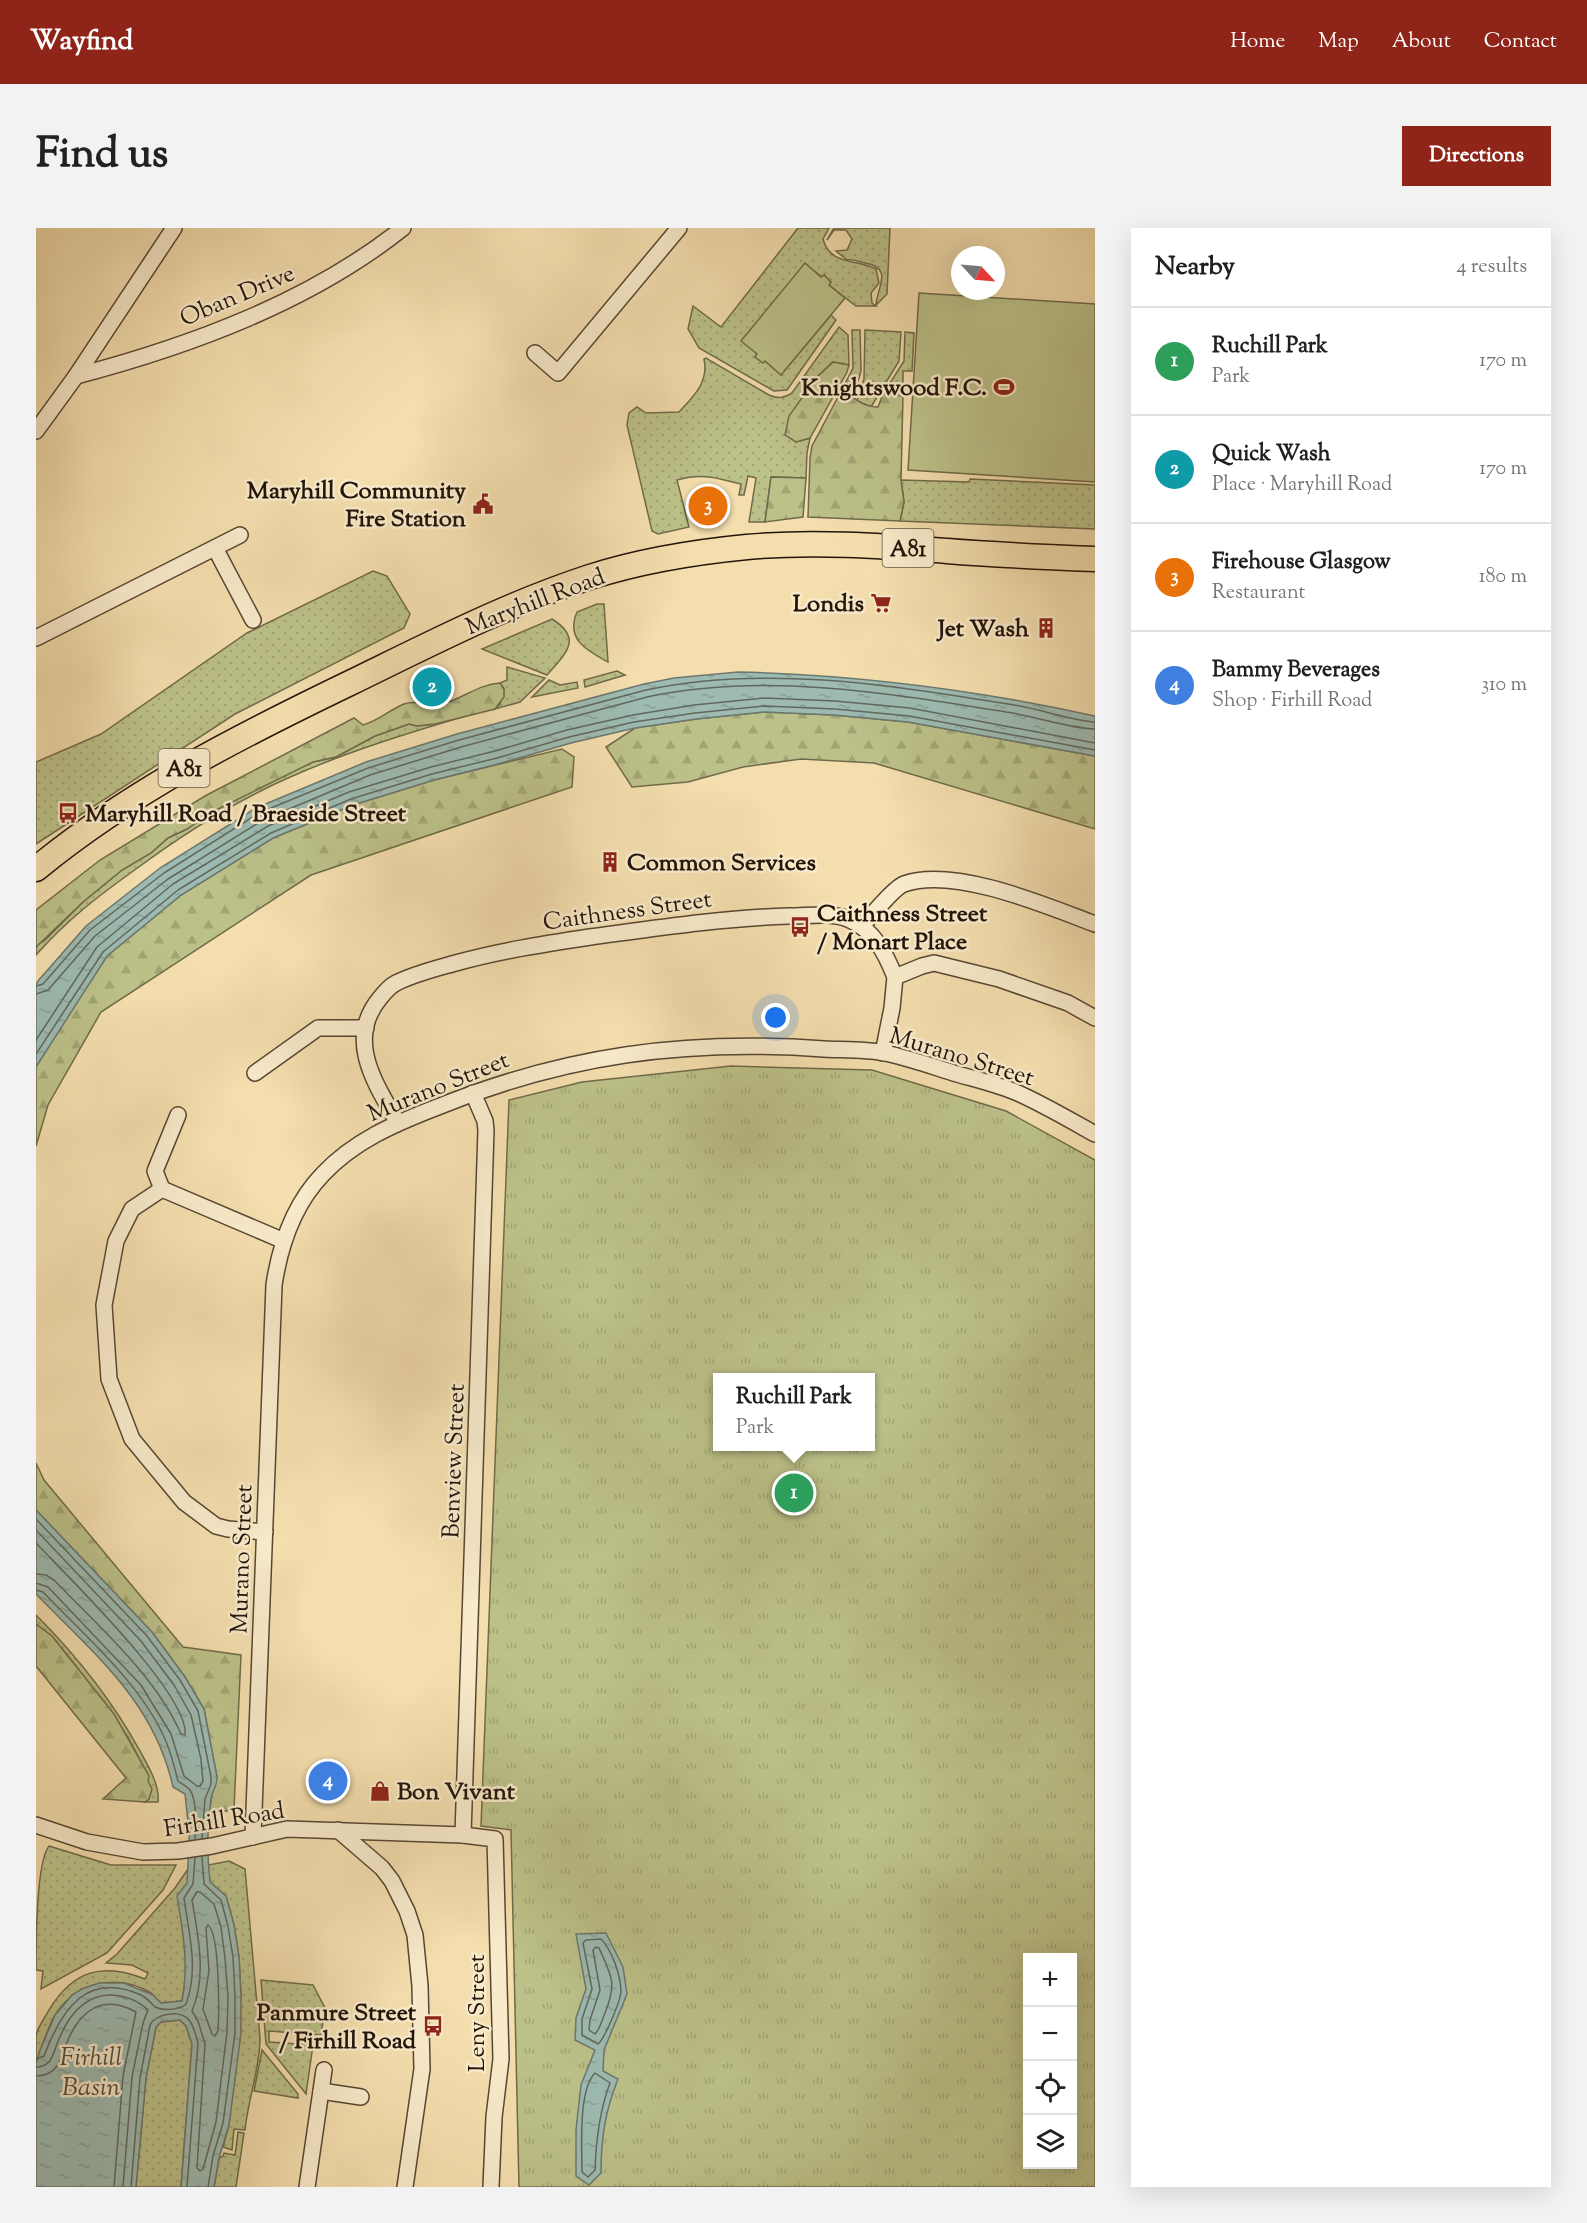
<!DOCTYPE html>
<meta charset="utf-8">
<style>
:root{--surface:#fff;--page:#f2f2f2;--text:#202124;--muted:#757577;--line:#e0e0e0;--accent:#8f2418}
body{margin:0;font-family:"Sorts Mill Goudy",serif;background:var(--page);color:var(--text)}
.controls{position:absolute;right:18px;bottom:18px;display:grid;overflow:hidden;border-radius:0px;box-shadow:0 6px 24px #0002}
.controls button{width:54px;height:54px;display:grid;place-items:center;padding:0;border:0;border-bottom:2px solid var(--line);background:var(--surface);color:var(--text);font:30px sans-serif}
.compass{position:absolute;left:915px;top:18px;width:54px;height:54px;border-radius:50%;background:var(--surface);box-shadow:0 6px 24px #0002;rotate:116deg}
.you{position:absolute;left:740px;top:790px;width:21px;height:21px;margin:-15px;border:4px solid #fff;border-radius:50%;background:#1a73e8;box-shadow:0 0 0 9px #1a73e833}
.badge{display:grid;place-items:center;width:39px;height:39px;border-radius:50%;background:var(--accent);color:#fff;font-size:20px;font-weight:700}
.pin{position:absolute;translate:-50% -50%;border:3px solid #fff;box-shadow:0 2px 6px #0006}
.popup{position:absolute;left:677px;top:1145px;width:162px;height:78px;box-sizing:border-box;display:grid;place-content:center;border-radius:0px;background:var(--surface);filter:drop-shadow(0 2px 4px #0005);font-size:20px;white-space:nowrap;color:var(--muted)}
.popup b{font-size:22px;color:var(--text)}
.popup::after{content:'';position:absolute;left:50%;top:100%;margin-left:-12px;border:12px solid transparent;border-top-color:var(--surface)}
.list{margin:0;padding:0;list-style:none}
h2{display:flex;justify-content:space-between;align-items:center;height:78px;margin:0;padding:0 24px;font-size:26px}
h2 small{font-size:20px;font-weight:400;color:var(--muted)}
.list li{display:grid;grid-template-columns:39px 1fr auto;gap:18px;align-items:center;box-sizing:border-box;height:108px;padding:0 24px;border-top:2px solid var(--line)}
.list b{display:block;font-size:22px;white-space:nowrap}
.list p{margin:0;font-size:20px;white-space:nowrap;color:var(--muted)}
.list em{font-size:20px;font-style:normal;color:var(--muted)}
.icon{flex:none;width:33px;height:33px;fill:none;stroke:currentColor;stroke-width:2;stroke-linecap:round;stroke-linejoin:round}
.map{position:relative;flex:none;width:1059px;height:1959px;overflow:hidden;border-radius:0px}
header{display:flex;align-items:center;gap:36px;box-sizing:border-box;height:84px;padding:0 30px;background:var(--accent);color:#fff}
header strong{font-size:28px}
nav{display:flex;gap:33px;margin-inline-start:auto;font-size:21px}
.intro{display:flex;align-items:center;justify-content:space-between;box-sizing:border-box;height:144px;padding:0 36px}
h1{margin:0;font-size:42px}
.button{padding:15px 27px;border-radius:0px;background:var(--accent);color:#fff;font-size:21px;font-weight:700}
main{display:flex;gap:36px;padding:0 36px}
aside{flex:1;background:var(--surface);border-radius:0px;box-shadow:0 6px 24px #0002}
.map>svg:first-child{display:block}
.grass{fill:url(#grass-dots);stroke:#706a4a;stroke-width:1.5}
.forest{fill:url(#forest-firs);stroke:#706a4a;stroke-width:1.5}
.park{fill:url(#park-tufts);stroke:#706a4a;stroke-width:1.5;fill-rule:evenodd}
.pitch{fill:#bcc189;stroke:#706a4a;stroke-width:1.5}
.water{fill:url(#water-ripples);stroke:#6c786f;stroke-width:1.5}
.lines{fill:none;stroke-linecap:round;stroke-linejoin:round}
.shore{stroke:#60685e;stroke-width:1.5}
.street-casing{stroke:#574633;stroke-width:18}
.primary-casing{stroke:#23140a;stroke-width:27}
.street{stroke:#f8eaca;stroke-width:15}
.primary{stroke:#f4deae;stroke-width:24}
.labels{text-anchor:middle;stroke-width:5;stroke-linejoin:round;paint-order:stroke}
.shield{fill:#f8eaca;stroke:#635444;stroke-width:1.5}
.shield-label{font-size:22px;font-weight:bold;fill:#23140a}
.street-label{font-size:24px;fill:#23140a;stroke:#f8eaca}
.poi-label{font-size:24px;font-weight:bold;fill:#23140a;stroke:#f8eaca;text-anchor:end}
.water-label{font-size:26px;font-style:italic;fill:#4e4e45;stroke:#f8eaca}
</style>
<header>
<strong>Wayfind</strong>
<nav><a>Home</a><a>Map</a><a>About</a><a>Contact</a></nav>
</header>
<div class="intro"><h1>Find us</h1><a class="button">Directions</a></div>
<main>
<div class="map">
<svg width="1059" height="1959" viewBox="0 0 1059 1959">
<defs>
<pattern id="grass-dots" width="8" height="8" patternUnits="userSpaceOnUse" patternTransform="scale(1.5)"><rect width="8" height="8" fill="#bcc189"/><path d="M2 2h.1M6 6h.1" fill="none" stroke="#a1a575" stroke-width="1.8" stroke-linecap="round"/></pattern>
<pattern id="forest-firs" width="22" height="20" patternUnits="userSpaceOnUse" patternTransform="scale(1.5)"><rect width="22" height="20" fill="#bcc189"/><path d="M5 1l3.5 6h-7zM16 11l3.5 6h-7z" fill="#a1a575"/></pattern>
<pattern id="park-tufts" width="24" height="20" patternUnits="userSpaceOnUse" patternTransform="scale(1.5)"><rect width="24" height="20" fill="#bcc189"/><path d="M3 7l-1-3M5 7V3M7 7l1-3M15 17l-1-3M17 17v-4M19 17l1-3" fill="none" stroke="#a1a575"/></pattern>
<pattern id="water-ripples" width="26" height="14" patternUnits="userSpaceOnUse" patternTransform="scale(1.5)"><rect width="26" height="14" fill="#9dbbb2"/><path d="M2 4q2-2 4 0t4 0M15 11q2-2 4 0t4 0" fill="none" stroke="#87a098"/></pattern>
</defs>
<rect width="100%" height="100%" fill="#f4deae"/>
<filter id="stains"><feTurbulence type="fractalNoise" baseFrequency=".00333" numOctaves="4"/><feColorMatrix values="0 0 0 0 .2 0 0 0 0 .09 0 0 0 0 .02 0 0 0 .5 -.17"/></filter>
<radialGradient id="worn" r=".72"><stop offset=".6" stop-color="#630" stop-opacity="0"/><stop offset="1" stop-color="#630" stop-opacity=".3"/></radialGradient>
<!-- grass -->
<g class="grass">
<path d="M762 0H793L787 11C794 38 822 31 840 41L843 55 835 65 836 75 840 78H820L793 57 795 54 788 47 786 49 769 36 719 129 729 133 745 147 795 87 800 92 751 162 738 163 663 120 652 101 657 78 685 99Z"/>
<path d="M798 0H854L851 66 840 77C841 59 858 40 829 35 822 34 819 31 811 32L800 23 811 22 816 11 810 2H798L791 12Z"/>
<path d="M803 99 812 107 813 137 797 134 780 150 760 214 774 210 771 225 770 250 735 249 729 294H713L720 250 712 248 708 267H703L705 256C680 250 667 245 641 252L653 299 622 306 616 303 591 197 593 185 601 179 610 185 643 184C658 168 673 154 668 131L670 130 733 167C742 171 748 170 756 165Z"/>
<path d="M816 102H824L825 143 820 160 810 154 817 140Z"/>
<path d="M829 102 865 104 863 133 835 179 821 173 828 151Z"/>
<path d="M869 104 878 105 876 143H867V168L847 166 868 133Z"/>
<path d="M934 251 1059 257V301L864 293 868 274 865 252 933 254Z"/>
<path d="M337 343 351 348 374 386 368 400 199 486 0 616V534L65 506 211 405Z"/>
<path d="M561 376H568L572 434C552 423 529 412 541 384Z"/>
<path d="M516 391C548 411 529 426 511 447L446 421Z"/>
<path d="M471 439 509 450 484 474 459 481 464 476 468 461 464 455 471 452Z"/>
<path d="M581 443 589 447 549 459 548 452Z"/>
<path d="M513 452 524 457 541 454 542 460 496 469Z"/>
<path d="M433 487C372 505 310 524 252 550 198 574 147 606 100 641 61 669 32 691 0 727 0 719 0 716 8 713L47 674 86 642 115 625 132 610 151 601 176 584 256 543 277 534 300 529 339 508 373 496 381 498 399 496Z"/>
<path d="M0 1387C41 1428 76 1472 104 1523 112 1538 124 1557 122 1574H109L113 1571C110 1527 81 1492 55 1458 38 1436 23 1413 0 1396Z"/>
<path d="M13 1618 75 1637H140L127 1662 71 1725 5 1761 7 1743 0 1742C0 1717 0 1634 13 1618Z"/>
<path d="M193 1633 209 1641 224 1810C224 1841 212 1871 209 1902L198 1901 196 1922 187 1919 193 1897 205 1768 203 1729 198 1697 190 1668 174 1654 172 1637Z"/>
<path d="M152 1641 151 1743 146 1773 125 1775C120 1772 119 1768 115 1765 83 1745 42 1754 21 1784 11 1799 6 1819 0 1836 0 1827 0 1816 0 1807 2 1799 9 1789 13 1782 37 1742 67 1734 109 1751L112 1745 96 1737 70 1735 81 1726 139 1660Z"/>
<path d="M225 1752 277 1757 289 1780 285 1807 233 1803V1814L277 1817 270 1866 230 1816Z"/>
<path d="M144 1792 150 1798 156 1816 145 1959H100L110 1850 120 1799 125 1794Z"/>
<path d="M226 1822 262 1866V1870L218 1863Z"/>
<path d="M202 1904 208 1905 200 1959H178L183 1930 187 1928 188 1925 199 1927Z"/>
</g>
<!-- forest -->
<g class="forest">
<path d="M797 134 813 137 811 144 774 210 760 214 749 207 753 188 780 150Z"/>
<path d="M810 154 820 160 817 169C823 175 833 179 842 179L847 166 867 168 865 252 868 274 864 293 772 289 774 230 776 218Z"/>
<path d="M735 249 770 250 767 289 729 294Z"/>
<path d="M464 455 468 461V469L459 481 399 496 381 498 373 496 339 508 300 529 277 534 176 584 151 601 132 610 115 625 86 642 47 674 0 719V682L64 632 169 568 318 490 327 497C344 492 353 482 368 476 381 471 393 479 406 476 426 471 443 456 464 455Z"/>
<path d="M729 484 798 487 872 494 1059 528V601L838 535 765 531 707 539 652 554 596 559 570 519 599 500 660 491Z"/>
<path d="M526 521 538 529 536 559 275 647 65 784 12 877 0 918V839L2 833 71 728 145 667 237 610 317 577 398 552Z"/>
<path d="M0 1235 8 1252 147 1419 205 1427 198 1581 186 1584 172 1593 176 1566 181 1549 168 1481 149 1449 116 1404 0 1282Z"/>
<path d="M0 1396 16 1408 78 1486 113 1548 112 1553 116 1561 113 1571 109 1574 67 1571 90 1550 0 1438Z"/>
</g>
<!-- park -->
<path class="park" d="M695 838 836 842 970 883 1059 932V1959H483L475 1602 445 1598 473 872 546 854ZM682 1150H834V1218H682ZM992 1730H1036V1936H992Z"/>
<!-- pitch -->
<g class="pitch">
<path d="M769 35 785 49 788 47 795 54 793 57 809 70 745 147 729 133 727 135 719 129 721 126 705 113Z"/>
<path d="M883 65 1059 76V254L872 242Z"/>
</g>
<!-- water -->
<g class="water">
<path d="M702 444C823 447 941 462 1059 488V528L872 494 798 487 729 484 660 491 599 500 535 515 462 536 398 552 317 577 237 610 145 667 71 728 0 839V756L2 753 50 698 124 640 220 580 330 534 421 506 608 456 638 450Z"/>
<path d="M0 1282 116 1404 149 1449 168 1481 181 1549C181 1561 176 1561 175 1571 171 1598 171 1627 174 1654L190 1668 198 1697 203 1729 205 1768V1805L193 1897 183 1930 178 1959H145L156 1816 150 1798 144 1792 125 1794 120 1799 110 1850 100 1959H0V1836L4 1822 19 1787 36 1767 46 1761 63 1755H88L117 1767 125 1775 146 1773C153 1737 147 1704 141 1668L151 1655 154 1595 152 1594 149 1566 137 1559C118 1473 58 1426 0 1366Z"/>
<path d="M570 1705 587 1739 591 1766 568 1822 567 1843 582 1851C569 1884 565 1910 565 1945L553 1957 540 1948V1902L545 1857 559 1822 539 1812 540 1790 550 1761 540 1706Z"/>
</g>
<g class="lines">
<!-- shore -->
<g class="shore">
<path d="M0 758 7 756 54 702 128 645 223 585 332 540 423 512 610 462C731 436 858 458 978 477 1005 481 1032 492 1059 494"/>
<path d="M0 766 12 762 59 708 132 651 227 592 334 547 425 519 611 469C729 444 852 465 970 484 999 488 1030 500 1059 501"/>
<path d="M0 812 61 719 137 656 232 598 313 564 395 539 459 523 531 502 597 487 658 477 728 470 799 473 874 480 1059 515"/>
<path d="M0 826 67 724 142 662 235 605 315 571 396 546 461 530 533 509 598 494 659 485 729 478 799 481 873 488 1059 522"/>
<path d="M0 1291 111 1408 144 1452 162 1483 175 1549V1556L169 1571 166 1610"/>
<path d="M0 1302 105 1413 138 1457 155 1487 165 1531 167 1553 164 1558H161L148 1548 135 1506 105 1457 12 1359 0 1355"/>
<path d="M0 1315C30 1347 154 1467 149 1507L145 1506C120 1448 62 1398 18 1352L10 1347 0 1346"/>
<path d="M0 1362 7 1364C48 1407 104 1455 128 1509 135 1523 138 1538 142 1553 146 1556 151 1558 154 1562 161 1572 160 1600 159 1611"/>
<path d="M166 1629 168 1656 185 1672 192 1698 197 1729 199 1769V1805L187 1895 177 1928 172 1959"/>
<path d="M161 1664H164L178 1676 185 1699 189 1730 192 1769 191 1804 180 1894 167 1941 164 1943 161 1940 169 1816 162 1793 156 1783C171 1748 162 1708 156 1672Z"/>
<path d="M172 1697C184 1705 183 1786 182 1803L179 1808 176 1806 167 1781 173 1743 170 1700Z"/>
<path d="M565 1711C576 1722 585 1748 585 1764 584 1774 569 1810 562 1816L546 1807V1791L556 1761 547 1715 550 1712Z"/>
<path d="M560 1719 563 1720C576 1748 581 1756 569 1785 566 1792 564 1801 559 1806L553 1802 554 1792 564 1762 557 1722Z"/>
<path d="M0 1831 8 1828C25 1783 50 1742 105 1767 112 1770 114 1775 119 1779 127 1783 144 1782 150 1776 163 1742 153 1706 148 1670L157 1656 159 1630"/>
<path d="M0 1839C5 1839 9 1838 13 1834 18 1828 20 1816 24 1809 34 1784 54 1762 84 1768 95 1770 104 1774 112 1782L107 1795 96 1849 87 1959"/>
<path d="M559 1845 574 1855C563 1884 560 1912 559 1942L552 1949 546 1944C546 1920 542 1862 559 1845Z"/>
<path d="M0 1848C8 1848 16 1845 21 1838 26 1831 28 1820 32 1812 45 1781 68 1766 100 1784L87 1848 78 1959"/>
<path d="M95 1959 104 1850 114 1797C119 1786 144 1781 153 1792 158 1798 160 1808 162 1815L151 1959"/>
</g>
<!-- street casing -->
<g class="street-casing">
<g id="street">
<path d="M499 125 522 145 643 0"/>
<path d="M40 148C154 118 274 74 367 0"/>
<path d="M0 203 40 148 138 0"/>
<path d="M179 320 217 392"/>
<path d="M0 410 204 307"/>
<path d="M826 698C834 689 859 659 868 656 918 638 1011 678 1059 696"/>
<path d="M847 825 856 780 859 749 886 738 898 735 963 751 1032 775 1059 790"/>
<path d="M219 845 282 800H330"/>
<path d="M362 895C340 857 309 812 344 770 348 765 354 758 360 755 378 746 398 741 416 736 462 723 508 716 554 709 621 700 687 690 753 688 772 688 794 684 812 691 838 702 849 724 859 749"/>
<path d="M126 961 96 981 80 1013 68 1077 73 1151 96 1211 148 1274 180 1298 192 1301 229 1304"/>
<path d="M126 961 248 1013"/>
<path d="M126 961 119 943 142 887"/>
<path d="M0 1597 51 1614 107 1624 142 1623 176 1618 251 1601 427 1607 459 1611 465 1831 458 1889 455 1959"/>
<path d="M302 1602 346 1640 356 1653 371 1683 379 1707 384 1758 386 1841 369 1959"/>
<path d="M427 1607 450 902 449 893 437 865"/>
<path d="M217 1609 238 1057C244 1017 258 976 287 946 318 913 358 896 399 880 529 827 649 811 788 821 807 822 829 821 849 825 873 830 898 839 921 846 942 852 964 857 984 866 1010 878 1034 892 1059 906"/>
<path d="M285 1863 325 1869"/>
<path d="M271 1959 288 1842"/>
</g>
</g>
<!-- primary casing -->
<g class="primary-casing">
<path id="primary" d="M0 641C95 563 204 508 314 455 392 417 471 376 554 349 604 333 659 324 711 319 778 313 844 318 911 323 960 327 1009 329 1059 331"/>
</g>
<!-- street -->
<use href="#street" class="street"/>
<!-- primary -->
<use href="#primary" class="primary"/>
</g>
<!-- icons -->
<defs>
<g id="stadium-bare" transform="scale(1.62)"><path d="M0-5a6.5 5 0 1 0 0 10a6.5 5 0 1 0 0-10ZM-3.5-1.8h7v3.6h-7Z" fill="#8f2418" stroke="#f8eaca" stroke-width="2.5" paint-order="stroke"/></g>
<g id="civic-bare" transform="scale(1.62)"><path d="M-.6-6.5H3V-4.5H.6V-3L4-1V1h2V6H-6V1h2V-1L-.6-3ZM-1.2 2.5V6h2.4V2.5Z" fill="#8f2418" stroke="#f8eaca" stroke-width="2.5" paint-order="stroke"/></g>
<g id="supermarket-bare" transform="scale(1.62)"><path d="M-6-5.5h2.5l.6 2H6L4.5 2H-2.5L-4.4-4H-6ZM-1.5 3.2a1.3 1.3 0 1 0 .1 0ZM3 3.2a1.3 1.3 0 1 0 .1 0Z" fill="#8f2418" stroke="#f8eaca" stroke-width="2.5" paint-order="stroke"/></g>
<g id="building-bare" transform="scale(1.62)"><path d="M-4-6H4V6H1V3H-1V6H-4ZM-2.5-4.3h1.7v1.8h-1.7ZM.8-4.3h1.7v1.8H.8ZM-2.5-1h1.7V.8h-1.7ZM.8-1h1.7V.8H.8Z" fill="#8f2418" stroke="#f8eaca" stroke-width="2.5" paint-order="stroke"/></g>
<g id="bus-bare" transform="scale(1.62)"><path d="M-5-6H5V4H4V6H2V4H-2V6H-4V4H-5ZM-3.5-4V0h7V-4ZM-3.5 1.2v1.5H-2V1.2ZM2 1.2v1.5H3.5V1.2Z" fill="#8f2418" stroke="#f8eaca" stroke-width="2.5" paint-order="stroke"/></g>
<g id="shop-bare" transform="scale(1.62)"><path d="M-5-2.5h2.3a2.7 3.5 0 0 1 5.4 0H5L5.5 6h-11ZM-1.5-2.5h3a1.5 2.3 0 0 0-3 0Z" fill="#8f2418" stroke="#f8eaca" stroke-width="2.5" paint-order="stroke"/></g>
</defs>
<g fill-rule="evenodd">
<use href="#stadium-bare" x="968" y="159"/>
<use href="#civic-bare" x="447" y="276"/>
<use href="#supermarket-bare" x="845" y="375"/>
<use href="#building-bare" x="1010" y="400"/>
<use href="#bus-bare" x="32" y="585"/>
<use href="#building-bare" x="574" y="634"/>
<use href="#bus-bare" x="764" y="699"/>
<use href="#shop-bare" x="344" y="1563"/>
<use href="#bus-bare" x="397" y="1798"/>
</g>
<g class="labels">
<!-- shield labels -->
<g class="shield">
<rect x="846.5" y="301" width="51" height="38" rx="4.5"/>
<rect x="122.5" y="521" width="51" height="38" rx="4.5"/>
</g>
<g class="shield-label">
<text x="872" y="328">A81</text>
<text x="148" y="548">A81</text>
</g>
<!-- street labels -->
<g class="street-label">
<text transform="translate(201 67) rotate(-23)" y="8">Oban Drive</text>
<text transform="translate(499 373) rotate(-21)" y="8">Maryhill Road</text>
<text transform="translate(591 682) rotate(-8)" y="8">Caithness Street</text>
<text transform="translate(926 828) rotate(17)" y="8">Murano Street</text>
<text transform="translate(402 858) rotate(-22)" y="8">Murano Street</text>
<text transform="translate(417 1233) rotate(-88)" y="8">Benview Street</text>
<text transform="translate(205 1331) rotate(-88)" y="8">Murano Street</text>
<text transform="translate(188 1591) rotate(-9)" y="8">Firhill Road</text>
<text transform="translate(440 1785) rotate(-90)" y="8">Leny Street</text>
</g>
<!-- poi labels -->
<g class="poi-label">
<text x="951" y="167">Knightswood F.C.</text>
<text x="430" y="270">Maryhill Community<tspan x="430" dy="28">Fire Station</tspan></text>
<text x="828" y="383">Londis</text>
<text x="993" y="408">Jet Wash</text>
<text x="49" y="593" text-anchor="start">Maryhill Road / Braeside Street</text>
<text x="591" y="642" text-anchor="start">Common Services</text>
<text x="781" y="693" text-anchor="start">Caithness Street<tspan x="781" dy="28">/ Monart Place</tspan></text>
<text x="361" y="1571" text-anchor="start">Bon Vivant</text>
<text x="380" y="1792">Panmure Street<tspan x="380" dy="28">/ Firhill Road</tspan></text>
</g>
<!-- water labels -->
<g class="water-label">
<text x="55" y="1837">Firhill<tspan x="55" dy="30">Basin</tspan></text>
</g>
</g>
<rect width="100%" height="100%" filter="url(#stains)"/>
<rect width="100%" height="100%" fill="url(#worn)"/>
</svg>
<div class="controls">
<button>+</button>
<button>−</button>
<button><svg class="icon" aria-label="locate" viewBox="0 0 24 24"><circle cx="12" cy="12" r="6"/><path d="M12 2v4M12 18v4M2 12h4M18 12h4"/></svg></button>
<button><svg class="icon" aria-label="layers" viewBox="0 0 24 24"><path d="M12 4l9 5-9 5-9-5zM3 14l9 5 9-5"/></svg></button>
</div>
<svg class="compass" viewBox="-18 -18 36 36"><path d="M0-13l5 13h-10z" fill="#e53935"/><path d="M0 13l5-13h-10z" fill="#757577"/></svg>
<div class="you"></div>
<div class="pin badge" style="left:758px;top:1265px;background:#2e9e5b">1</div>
<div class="popup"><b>Ruchill Park</b>Park</div>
<div class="pin badge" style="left:396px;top:459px;background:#0f9aa8">2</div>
<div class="pin badge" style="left:672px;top:278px;background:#e8710a">3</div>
<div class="pin badge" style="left:292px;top:1553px;background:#3f7fe0">4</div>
</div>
<aside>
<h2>Nearby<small>4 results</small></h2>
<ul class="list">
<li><span class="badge" style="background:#2e9e5b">1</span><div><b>Ruchill Park</b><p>Park</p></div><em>170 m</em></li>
<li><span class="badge" style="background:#0f9aa8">2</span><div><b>Quick Wash</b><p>Place · Maryhill Road</p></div><em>170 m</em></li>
<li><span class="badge" style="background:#e8710a">3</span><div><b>Firehouse Glasgow</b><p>Restaurant</p></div><em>180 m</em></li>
<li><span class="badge" style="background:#3f7fe0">4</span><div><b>Bammy Beverages</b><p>Shop · Firhill Road</p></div><em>310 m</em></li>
</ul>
</aside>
</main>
